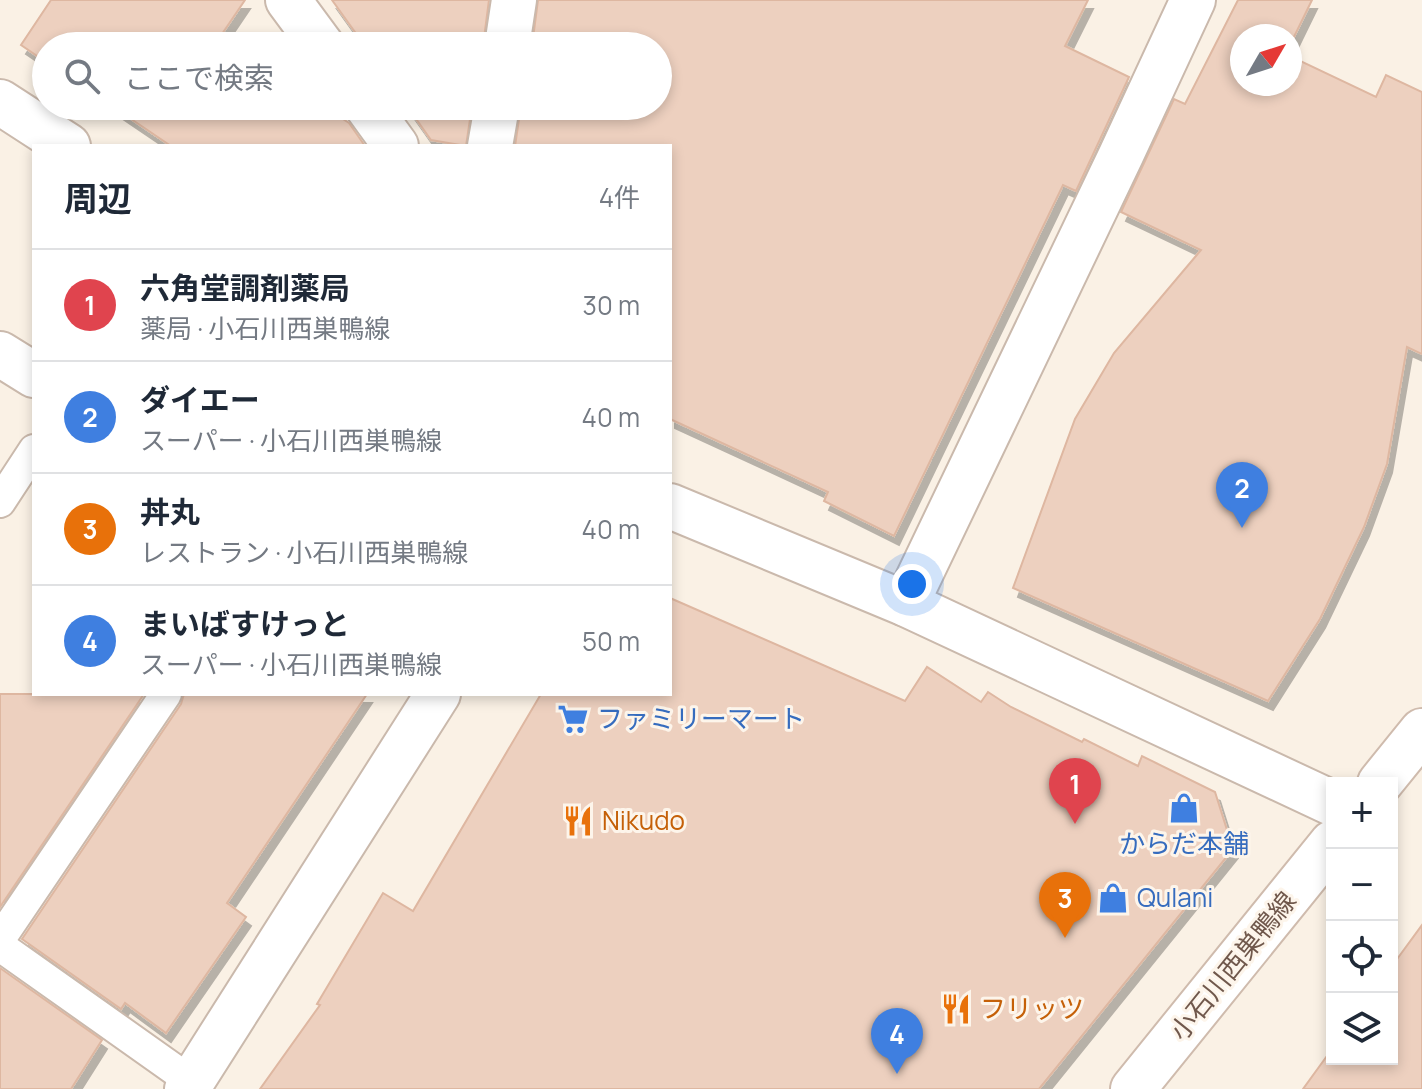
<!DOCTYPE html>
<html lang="ja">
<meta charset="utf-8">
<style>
:root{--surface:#fff;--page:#f2f2f3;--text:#1f2937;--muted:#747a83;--line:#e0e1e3;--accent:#d96f54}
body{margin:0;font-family:Manrope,"Noto Sans JP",sans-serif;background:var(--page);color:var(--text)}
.controls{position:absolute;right:24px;bottom:24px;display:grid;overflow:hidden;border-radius:0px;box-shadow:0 4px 12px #0003}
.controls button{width:72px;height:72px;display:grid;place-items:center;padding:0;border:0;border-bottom:2px solid var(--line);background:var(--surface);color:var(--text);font:40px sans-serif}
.compass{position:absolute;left:1230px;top:24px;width:72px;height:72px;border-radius:50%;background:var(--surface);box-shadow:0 4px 12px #0003;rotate:51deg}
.you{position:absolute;left:912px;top:584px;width:28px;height:28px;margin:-20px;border:6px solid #fff;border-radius:50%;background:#1a73e8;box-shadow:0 0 0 12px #1a73e833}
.badge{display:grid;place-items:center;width:52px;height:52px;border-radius:50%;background:var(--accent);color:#fff;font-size:26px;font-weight:700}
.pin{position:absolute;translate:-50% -66px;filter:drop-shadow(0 2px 4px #0008)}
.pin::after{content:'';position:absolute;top:42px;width:28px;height:24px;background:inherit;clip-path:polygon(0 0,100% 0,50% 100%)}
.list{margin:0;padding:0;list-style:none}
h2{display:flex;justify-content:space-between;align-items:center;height:104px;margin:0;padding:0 32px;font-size:34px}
h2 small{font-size:26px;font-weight:400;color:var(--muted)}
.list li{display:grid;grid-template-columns:52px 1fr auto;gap:24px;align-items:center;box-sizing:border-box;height:112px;padding:0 32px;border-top:2px solid var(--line)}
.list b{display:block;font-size:30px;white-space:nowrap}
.list p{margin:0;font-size:26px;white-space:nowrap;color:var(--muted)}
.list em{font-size:26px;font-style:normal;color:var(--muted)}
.icon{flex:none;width:44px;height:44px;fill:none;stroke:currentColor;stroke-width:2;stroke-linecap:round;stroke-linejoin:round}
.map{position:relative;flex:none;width:1422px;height:1089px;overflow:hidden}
.search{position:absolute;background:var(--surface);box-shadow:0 4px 12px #0003;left:32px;top:32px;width:640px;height:88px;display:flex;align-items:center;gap:20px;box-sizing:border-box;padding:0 28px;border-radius:44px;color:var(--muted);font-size:30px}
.panel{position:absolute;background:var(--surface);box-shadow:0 4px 12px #0003;left:32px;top:144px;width:640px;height:552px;border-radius:0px}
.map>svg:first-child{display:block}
.building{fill:#edd0bf;stroke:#deb7a1;stroke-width:2;filter:url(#shadow)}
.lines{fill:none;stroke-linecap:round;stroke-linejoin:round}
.lane-casing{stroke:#cab9ac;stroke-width:34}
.street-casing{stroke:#cab9ac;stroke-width:48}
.secondary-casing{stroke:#cfbbad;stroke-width:48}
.lane{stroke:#fff;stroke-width:30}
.street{stroke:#fff;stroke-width:44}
.secondary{stroke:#fff;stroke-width:44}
.labels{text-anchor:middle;stroke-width:6;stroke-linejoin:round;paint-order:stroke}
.shop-label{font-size:26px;fill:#366cbe;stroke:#fdf5eb;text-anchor:start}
.food-label{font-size:26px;fill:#c56008;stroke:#fdf5eb;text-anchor:start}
.street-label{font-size:26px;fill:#70584c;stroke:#fdf5eb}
</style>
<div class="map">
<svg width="1422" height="1089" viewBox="0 0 1422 1089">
<defs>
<filter id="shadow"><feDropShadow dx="5" dy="9" stdDeviation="0" flood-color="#0004"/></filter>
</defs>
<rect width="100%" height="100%" fill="#faf1e5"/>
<!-- building -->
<g class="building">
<path d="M51 0H245L220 37 233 46H46V62L21 45Z"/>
<path d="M332 0H489L483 46H365Z"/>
<path d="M538 0H1088L1065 46 1129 77 1076 191 1063 185 894 536 824 501 828 492 670 419V146H515L521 106H658V46H532Z"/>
<path d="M1238 0H1312L1290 45V36H1242V84H1290V56L1376 97 1386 75 1422 92V354L1407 347 1387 464 1364 527 1320 619 1268 701 1013 588 1075 419 1114 353 1201 250 1121 212 1174 99 1185 104Z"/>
<path d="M112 106H323L349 123 365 146H171Z"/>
<path d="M407 106H472L466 146 431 140Z"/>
<path d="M670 598 905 701 927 667 981 702 988 692 1011 707 1082 742 1084 739 1138 766 1142 756 1215 792 1233 849 1039 1089H260L320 1005 317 1004 383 893 413 911 541 694H670Z"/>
<path d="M0 694H144L0 907Z"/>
<path d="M184 694H367L227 903 246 917 166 1033 125 1003 121 1009 22 939 181 704Z"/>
<path d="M1422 925V1089H1303L1332 1049V1059H1392V966Z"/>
<path d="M0 968 102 1040 71 1089H0Z"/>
</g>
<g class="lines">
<!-- lane casing -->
<g class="lane-casing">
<g id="lane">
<path d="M0 502 34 450"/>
<path d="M0 939 166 694"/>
<path d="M0 946 192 1082"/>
</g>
</g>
<!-- street casing -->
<g class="street-casing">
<g id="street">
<path d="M288 0 322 46"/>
<path d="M507 46 514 0"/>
<path d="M0 102 68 146"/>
<path d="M367 106 396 146"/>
<path d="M490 146 497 106"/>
<path d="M0 354 34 375"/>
<path d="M670 506 906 604 1332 803"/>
<path d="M906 604 1121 155 1193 0"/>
<path d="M187 1089 438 694"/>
</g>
</g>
<!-- secondary casing -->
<g class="secondary-casing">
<g id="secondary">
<path d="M1380 783 1422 731"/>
<path d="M1133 1089 1332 843"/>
</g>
</g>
<!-- lane -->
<use href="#lane" class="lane"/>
<!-- street -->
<use href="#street" class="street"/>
<!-- secondary -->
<use href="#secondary" class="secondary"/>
</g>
<!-- icons -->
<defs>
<g id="supermarket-bare" transform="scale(2.4)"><path d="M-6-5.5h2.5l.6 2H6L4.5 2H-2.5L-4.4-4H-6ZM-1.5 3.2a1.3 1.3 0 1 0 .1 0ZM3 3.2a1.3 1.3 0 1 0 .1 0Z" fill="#3f7fe0" stroke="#fdf5eb" stroke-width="2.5" paint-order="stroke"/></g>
<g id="shop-bare" transform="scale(2.4)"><path d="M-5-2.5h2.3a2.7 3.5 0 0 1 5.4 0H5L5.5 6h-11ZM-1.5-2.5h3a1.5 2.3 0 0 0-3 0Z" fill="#3f7fe0" stroke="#fdf5eb" stroke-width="2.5" paint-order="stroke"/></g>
<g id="restaurant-bare" transform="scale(2.4)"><path d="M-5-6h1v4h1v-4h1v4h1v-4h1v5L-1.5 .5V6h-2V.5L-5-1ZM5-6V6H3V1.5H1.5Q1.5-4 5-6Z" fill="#e8710a" stroke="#fdf5eb" stroke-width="2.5" paint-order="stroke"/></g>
</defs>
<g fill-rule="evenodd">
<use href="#supermarket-bare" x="573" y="719"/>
<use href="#shop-bare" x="1184" y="808"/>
<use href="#restaurant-bare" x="578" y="821"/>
<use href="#shop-bare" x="1113" y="898"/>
<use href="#restaurant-bare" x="956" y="1009"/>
</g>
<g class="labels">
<!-- shop labels -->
<g class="shop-label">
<text x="597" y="728">ファミリーマート</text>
<text x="1184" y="853" text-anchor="middle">からだ本舗</text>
<text x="1137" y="907">Qulani</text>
</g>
<!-- food labels -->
<g class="food-label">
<text x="602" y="830">Nikudo</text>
<text x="980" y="1018">フリッツ</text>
</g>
<!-- street labels -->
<g class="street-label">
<text transform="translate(1233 966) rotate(-51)" y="9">小石川西巣鴨線</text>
</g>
</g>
</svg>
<div class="controls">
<button>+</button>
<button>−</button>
<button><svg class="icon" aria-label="locate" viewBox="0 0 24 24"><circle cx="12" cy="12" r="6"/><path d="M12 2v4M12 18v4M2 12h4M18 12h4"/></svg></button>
<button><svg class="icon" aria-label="layers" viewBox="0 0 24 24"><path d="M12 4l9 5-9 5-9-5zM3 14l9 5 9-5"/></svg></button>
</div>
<svg class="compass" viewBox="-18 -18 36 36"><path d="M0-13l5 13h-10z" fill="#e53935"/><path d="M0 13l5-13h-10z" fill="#747a83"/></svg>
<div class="you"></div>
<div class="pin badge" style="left:1075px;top:824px;background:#e0444e">1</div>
<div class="pin badge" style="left:1242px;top:528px;background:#3f7fe0">2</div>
<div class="pin badge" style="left:1065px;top:938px;background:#e8710a">3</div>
<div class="pin badge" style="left:897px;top:1074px;background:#3f7fe0">4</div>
<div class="search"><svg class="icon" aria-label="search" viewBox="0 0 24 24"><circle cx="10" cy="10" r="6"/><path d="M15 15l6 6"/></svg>ここで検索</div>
<section class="panel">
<h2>周辺<small>4件</small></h2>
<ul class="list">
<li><span class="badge" style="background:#e0444e">1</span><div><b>六角堂調剤薬局</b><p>薬局 · 小石川西巣鴨線</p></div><em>30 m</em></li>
<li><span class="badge" style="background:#3f7fe0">2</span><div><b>ダイエー</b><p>スーパー · 小石川西巣鴨線</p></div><em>40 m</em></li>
<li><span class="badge" style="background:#e8710a">3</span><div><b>丼丸</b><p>レストラン · 小石川西巣鴨線</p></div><em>40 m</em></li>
<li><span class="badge" style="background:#3f7fe0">4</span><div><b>まいばすけっと</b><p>スーパー · 小石川西巣鴨線</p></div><em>50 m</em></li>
</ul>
</section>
</div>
